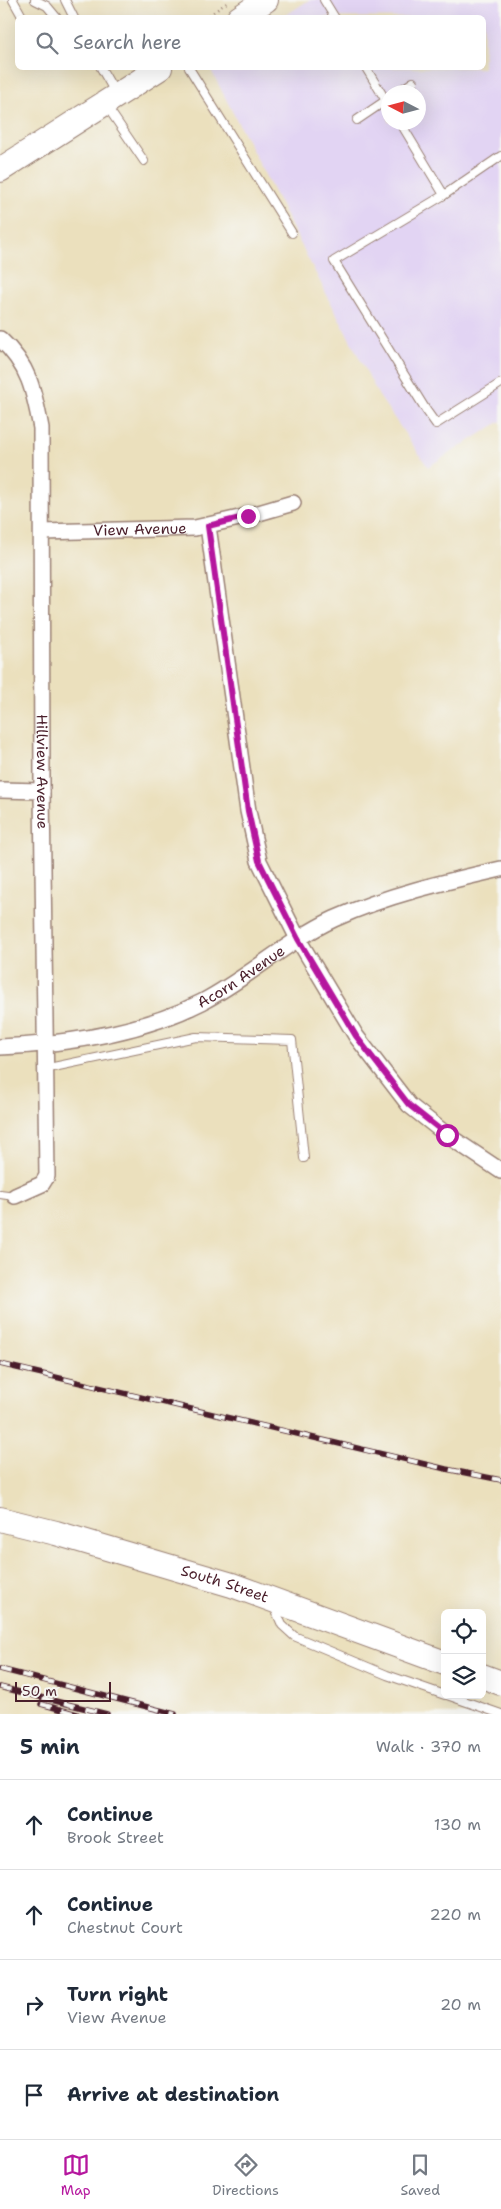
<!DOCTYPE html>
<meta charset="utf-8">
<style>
:root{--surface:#fff;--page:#f6f6f7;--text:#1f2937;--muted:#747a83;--line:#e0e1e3;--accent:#b5179e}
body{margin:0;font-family:"Shantell Sans",sans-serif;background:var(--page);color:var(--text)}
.controls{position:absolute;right:15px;bottom:15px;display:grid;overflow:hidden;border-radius:8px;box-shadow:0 5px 20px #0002}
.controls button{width:45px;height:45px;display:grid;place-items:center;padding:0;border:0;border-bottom:1px solid var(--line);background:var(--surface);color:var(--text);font:25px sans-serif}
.compass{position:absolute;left:381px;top:85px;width:45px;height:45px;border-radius:50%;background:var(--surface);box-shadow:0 5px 20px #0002;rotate:276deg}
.scale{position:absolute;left:15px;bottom:12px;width:96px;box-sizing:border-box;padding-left:5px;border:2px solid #4a1f2b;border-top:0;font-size:14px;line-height:18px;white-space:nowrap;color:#4a1f2b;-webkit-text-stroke:4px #f6f6f2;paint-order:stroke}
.stop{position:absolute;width:15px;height:15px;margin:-11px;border:4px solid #b5179e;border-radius:50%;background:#fff}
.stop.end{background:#b5179e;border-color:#fff;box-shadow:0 1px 5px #0008}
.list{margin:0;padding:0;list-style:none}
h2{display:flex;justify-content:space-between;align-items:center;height:65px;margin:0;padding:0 20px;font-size:21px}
h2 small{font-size:16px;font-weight:400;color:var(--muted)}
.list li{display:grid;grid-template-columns:32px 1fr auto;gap:15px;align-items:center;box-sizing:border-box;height:90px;padding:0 20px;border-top:1px solid var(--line)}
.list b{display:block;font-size:19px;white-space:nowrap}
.list p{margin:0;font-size:16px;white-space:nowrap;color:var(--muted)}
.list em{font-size:16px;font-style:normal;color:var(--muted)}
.icon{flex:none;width:28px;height:28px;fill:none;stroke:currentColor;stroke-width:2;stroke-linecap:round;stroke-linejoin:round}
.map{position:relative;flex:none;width:501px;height:1714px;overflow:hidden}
.search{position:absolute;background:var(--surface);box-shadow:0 5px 20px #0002;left:15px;right:15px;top:15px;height:55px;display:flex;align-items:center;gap:12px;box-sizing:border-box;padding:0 18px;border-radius:8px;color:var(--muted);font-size:19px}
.sheet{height:425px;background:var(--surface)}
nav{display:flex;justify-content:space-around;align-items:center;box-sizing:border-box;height:70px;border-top:1px solid var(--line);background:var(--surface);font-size:14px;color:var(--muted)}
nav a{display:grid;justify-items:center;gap:2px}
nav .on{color:var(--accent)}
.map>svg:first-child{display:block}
.built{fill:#e2d4f3;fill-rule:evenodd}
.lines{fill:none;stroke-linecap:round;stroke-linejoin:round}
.service-casing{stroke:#9a8074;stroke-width:10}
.minor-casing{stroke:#9a8074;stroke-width:18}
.primary-casing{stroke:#9a8074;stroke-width:26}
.path{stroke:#9a8074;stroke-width:2.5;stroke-dasharray:1 4;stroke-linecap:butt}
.service{stroke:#fff;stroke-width:8}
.minor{stroke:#fff;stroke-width:15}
.primary{stroke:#fff;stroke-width:24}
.rail-casing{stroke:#4a1f2b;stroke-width:5.5}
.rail{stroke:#f6f6f2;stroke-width:4;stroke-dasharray:11;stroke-linecap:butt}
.route{stroke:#b5179e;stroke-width:6}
.labels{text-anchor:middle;stroke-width:4;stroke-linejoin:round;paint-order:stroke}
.street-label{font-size:15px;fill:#4a1f2b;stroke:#f6f6f2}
</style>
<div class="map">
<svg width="501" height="1714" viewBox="0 0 501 1714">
<rect width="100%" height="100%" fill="#f6f6f2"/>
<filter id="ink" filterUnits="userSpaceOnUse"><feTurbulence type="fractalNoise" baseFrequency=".02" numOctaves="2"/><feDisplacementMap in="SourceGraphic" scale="10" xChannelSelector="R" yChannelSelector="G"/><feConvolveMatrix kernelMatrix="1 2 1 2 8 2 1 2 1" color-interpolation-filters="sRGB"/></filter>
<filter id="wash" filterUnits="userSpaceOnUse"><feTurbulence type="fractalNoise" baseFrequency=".0096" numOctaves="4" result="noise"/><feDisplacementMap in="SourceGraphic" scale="20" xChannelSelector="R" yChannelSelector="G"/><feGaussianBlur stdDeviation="1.12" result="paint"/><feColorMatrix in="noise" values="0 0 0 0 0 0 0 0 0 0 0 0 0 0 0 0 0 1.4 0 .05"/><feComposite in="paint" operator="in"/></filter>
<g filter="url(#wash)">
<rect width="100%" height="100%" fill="#ebe0bd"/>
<!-- built -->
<path class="built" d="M309 0H501V421L428 467 379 396 210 68H484V18L283 17ZM388 92H418V122H388Z"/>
</g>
<g filter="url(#ink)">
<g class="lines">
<!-- service casing -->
<g class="service-casing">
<g id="service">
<path d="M13 0 23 18"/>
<path d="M35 0 47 6 57 18"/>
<path d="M65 0 74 18"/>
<path d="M324 0 335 18"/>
<path d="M101 68 116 94"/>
<path d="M189 68 292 233"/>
<path d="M366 68 388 104"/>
<path d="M398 92 413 82"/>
<path d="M106 105 144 161"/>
<path d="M357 120 388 99"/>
<path d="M400 122 444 195 334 261 426 410 436 424 501 383"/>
<path d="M444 195 501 156"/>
<path d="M44 1069 196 1037 292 1040 304 1158"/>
<path d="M0 1194 15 1196"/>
<path d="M273 1604 282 1625 294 1636 387 1675 445 1695"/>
<path d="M447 1695 501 1714"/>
</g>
</g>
<!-- minor casing -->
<g class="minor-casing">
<g id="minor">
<path id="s1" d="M0 339C29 365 34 391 41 428L42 791 47 1176 42 1184 15 1196"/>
<path d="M208 526 248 811 259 861 298 939 356 1036 409 1105 447 1135 501 1171"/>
<path id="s2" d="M42 532 195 528 248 516 293 503"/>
<path d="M0 790 42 791"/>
<path id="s3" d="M0 1047C68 1044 141 1033 202 1002 248 978 287 941 334 919 387 895 444 882 501 869"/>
</g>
</g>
<!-- primary casing -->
<g class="primary-casing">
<g id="primary">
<path d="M239 18 266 0"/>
<path d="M0 170 160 68"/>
<path id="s4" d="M0 1519 56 1533 232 1585 445 1663"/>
<path d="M482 1676 501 1683"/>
</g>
</g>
<!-- path -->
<path class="path" d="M205 18 228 2"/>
<!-- service -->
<use href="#service" class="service"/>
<!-- minor -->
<use href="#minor" class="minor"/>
<!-- primary -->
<use href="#primary" class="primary"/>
<!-- rail casing -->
<g class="rail-casing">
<g id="rail">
<path d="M0 1364 446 1469 501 1480"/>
<path d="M0 1669 175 1714"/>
<path d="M0 1687 107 1714"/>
<path d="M41 1704 77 1714"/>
</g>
</g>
<!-- rail -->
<use href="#rail" class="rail"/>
</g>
</g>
<g class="lines" filter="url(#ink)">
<!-- route -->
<path class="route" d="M248 516 208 526 248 811 259 861 298 939 356 1036 409 1105 447 1135"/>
</g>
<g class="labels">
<!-- street labels -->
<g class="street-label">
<text dy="5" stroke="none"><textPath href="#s2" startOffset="98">View Avenue</textPath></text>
<text dy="5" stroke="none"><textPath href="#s1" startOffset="444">Hillview Avenue</textPath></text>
<text dy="5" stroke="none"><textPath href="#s3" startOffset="255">Acorn Avenue</textPath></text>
<text dy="5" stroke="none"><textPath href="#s4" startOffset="234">South Street</textPath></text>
</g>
</g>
</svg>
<div class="controls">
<button><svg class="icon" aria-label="locate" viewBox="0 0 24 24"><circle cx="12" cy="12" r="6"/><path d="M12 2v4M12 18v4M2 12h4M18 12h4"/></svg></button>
<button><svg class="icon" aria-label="layers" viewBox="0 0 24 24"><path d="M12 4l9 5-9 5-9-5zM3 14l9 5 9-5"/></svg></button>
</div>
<svg class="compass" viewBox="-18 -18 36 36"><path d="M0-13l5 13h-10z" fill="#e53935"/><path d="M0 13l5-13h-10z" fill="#747a83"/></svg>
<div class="scale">50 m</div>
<div class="stop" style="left:447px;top:1135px"></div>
<div class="stop end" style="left:248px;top:516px"></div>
<div class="search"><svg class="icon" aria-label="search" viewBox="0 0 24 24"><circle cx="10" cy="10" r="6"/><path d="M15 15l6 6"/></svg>Search here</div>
</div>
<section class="sheet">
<h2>5 min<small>Walk · 370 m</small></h2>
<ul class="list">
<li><svg class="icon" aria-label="ahead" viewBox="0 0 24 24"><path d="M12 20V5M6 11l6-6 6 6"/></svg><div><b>Continue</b><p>Brook Street</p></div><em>130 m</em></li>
<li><svg class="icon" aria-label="ahead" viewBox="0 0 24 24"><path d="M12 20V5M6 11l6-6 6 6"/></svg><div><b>Continue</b><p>Chestnut Court</p></div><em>220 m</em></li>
<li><svg class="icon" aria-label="right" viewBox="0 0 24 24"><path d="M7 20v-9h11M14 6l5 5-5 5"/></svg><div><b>Turn right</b><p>View Avenue</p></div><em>20 m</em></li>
<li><svg class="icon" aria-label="arrive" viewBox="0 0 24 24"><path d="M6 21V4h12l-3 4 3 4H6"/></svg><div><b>Arrive at destination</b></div></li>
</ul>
</section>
<nav>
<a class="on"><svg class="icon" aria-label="map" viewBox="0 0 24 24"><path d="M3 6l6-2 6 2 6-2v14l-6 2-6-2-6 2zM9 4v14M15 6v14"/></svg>Map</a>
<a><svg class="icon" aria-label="directions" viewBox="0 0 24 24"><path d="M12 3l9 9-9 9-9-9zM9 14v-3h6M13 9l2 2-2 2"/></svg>Directions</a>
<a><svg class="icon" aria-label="saved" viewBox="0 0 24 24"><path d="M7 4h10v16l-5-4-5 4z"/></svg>Saved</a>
</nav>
